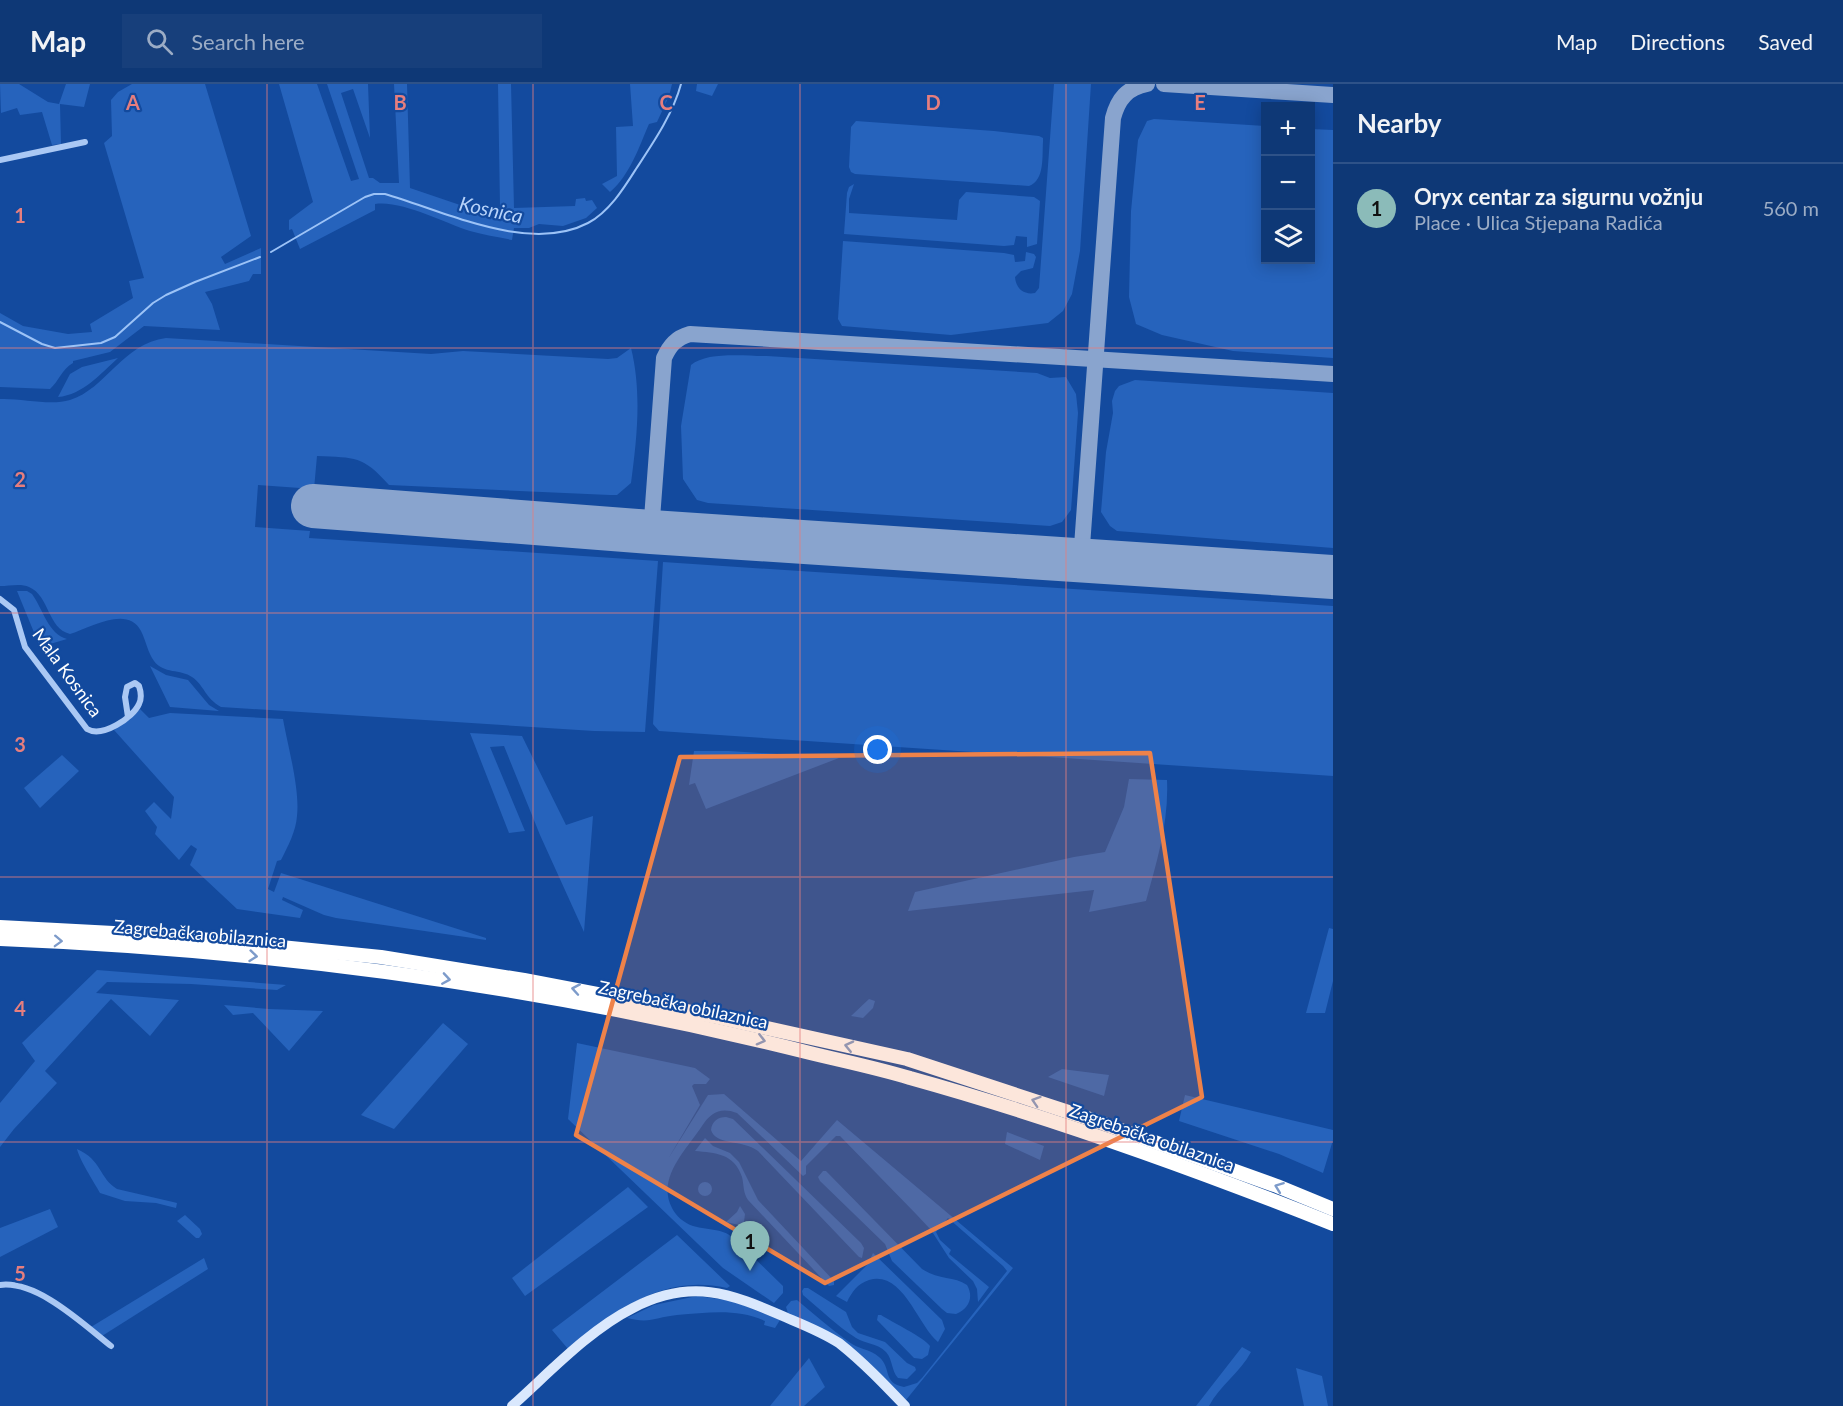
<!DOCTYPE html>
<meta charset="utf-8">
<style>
:root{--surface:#0e3876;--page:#173f7b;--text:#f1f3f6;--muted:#9bacc5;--line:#2e5288;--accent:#8bbbb9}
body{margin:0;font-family:Lato,sans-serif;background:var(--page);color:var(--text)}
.controls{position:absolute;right:18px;top:18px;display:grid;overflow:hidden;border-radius:0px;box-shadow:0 3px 15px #0003}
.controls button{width:54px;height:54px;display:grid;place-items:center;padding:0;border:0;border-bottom:2px solid var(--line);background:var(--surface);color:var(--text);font:30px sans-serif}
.you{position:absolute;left:878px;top:666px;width:21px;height:21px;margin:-15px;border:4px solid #fff;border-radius:50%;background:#1a73e8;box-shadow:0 0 0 9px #1a73e833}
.badge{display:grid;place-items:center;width:39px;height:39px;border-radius:50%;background:var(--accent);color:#111;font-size:20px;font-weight:700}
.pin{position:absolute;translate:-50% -50px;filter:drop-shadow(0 2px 3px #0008)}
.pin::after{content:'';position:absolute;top:32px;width:21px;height:18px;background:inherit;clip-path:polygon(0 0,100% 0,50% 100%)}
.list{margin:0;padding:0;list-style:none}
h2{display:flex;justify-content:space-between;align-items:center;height:78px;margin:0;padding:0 24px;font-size:26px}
h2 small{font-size:20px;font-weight:400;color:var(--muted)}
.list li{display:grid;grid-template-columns:39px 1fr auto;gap:18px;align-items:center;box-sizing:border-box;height:90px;padding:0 24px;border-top:2px solid var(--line)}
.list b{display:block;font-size:22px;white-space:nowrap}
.list p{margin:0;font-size:20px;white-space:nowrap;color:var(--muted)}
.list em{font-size:20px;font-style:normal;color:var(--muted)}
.icon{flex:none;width:33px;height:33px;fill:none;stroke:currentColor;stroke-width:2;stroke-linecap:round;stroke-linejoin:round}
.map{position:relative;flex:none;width:1333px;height:1322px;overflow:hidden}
header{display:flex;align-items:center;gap:36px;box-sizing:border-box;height:84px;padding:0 30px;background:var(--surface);border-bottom:2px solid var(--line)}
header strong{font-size:28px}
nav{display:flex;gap:33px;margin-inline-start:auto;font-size:21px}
.search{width:420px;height:54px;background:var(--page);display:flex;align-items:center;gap:15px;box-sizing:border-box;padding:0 21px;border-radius:0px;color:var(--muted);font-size:22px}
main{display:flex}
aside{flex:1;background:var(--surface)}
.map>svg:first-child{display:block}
.green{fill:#2663bc}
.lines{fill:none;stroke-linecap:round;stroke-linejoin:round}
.stream{stroke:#9cc3f7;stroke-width:2}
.taxiway{stroke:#89a4ce;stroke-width:16}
.runway{stroke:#89a4ce;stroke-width:44}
.street{stroke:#aac8f4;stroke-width:6}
.secondary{stroke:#dae8fd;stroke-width:10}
.highway{stroke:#fff;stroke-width:14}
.oneway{stroke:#7d9bca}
.marked{fill:#ee8249;fill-opacity:0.2;stroke:#ee8249;stroke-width:4.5;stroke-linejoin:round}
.grid{fill:none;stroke:#e67e7e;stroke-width:1.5;stroke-opacity:0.55}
.labels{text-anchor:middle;stroke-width:4.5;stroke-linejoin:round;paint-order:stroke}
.street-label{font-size:18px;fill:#fff;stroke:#134a9e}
.water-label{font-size:20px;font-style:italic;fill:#b7d3fa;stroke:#134a9e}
.grid-label{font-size:20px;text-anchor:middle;font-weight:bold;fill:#e67e7e;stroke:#134a9e;stroke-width:4.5;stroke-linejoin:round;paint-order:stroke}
</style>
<header>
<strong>Map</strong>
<div class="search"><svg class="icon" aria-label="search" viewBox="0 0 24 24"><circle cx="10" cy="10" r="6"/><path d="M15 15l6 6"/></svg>Search here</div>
<nav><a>Map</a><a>Directions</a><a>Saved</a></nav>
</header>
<main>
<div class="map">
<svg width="1333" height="1322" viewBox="0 0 1333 1322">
<rect width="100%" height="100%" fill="#134a9e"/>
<!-- green -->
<g class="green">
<path d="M0 0H19L48 18 59 20 66 0H90L84 23 60 20 61 60 52 61 42 28 20 31 17 24 1 29Z"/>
<path d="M132 0H205L251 152 221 173 225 180 261 164V190H253L249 197 205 208 212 220 220 246 144 242 110 268 73 277V279C62 285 59 297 50 305L0 303V229L23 242 68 250 92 248 90 240 133 214 129 197 144 194 104 59 112 52 111 16 118 8Z"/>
<path d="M279 0H317L351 97 359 95 327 0H368L370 54 353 5 341 9 369 94H373L380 99H399L394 0H407L410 104 460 121 500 123 498 0H511L514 124 575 122 576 115 585 114 586 117 592 116 597 124 586 134 563 142 539 140 529 144H514L512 156C498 153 484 151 470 147 444 139 402 116 375 120V126L300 165 292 145 289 146V136L313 118Z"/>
<path d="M630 0H672L669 12 657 38 649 40C639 63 630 91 610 108L602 100 617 92 616 43 633 42Z"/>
<path d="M697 0H718L712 12 696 7Z"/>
<path d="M1054 0H1091L1080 167 1072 210 1063 227 1048 239 951 251 842 242 838 235 843 157 1004 169 1014 171 1015 178 1025 177 1026 168 1034 170 1036 173 1033 184 1021 187 1015 193C1016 205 1024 211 1035 209L1039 204Z"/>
<path d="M1154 35 1265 42 1266 176H1310L1311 45 1333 46V274L1233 267 1162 251 1136 240 1129 213 1131 127 1138 56 1147 37Z"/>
<path d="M856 37 994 47 1039 52 1043 54V58C1042 72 1045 96 1029 102L855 90 851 88 849 83 851 43Z"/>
<path d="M854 100 849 115V129L957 136 959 116 966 108 1034 113 1040 117 1037 160 1027 163V153L1016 152 1014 161 1004 162 844 150 847 109 849 103Z"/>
<path d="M166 254 431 270 463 267 608 275 617 274 631 264C642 308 637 354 631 399L617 411H610L389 401C362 371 356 374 317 372L314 405 258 401 255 443 310 447 309 454 658 477 645 648 594 647 221 623C205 614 204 601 192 593 181 585 163 590 154 577 148 569 146 557 141 547 128 521 91 543 70 550 47 544 50 512 29 503 21 499 9 502 0 502V315C21 314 50 322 70 316 106 305 123 259 166 254Z"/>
<path d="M767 272 1037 289 1050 294 1066 293 1076 310 1078 329 1071 426 1062 438 1050 442 708 419 697 416 683 395 681 342 691 281C707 267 746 272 767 272Z"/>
<path d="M118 274C101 289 83 311 58 313L70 290 82 283Z"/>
<path d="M1135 296 1333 309V464L1130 448 1117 447 1110 442 1101 428 1106 368 1113 329 1112 317 1115 307 1119 302Z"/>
<path d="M663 478 1333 522V692L659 647 653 640Z"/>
<path d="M17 507H27L32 510C43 525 48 550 67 555L40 563Z"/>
<path d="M150 582 166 591 188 596 209 621 219 627 170 623Z"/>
<path d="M140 625 149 634 170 629 283 635C288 663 300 705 297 732 296 747 288 762 281 776L277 777 268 805 274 808 281 789 486 854V856L336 834 324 831 283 813 282 816 303 826 300 834 237 825 190 781 197 765 191 761 179 776 155 750 157 743 145 727 154 718 171 735 174 713 114 646 132 633Z"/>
<path d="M470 649 522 652 566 741 593 732 584 848 540 751 504 662 490 663 525 747 509 749Z"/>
<path d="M694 667H729L839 674 706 725 695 699 689 701Z"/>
<path d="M62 671 79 687 40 724 24 704Z"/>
<path d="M1129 695 1167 696C1169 738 1157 777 1146 817L1089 828 1094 806 908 827 915 808 1074 773 1105 768 1124 723Z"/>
<path d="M1329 844 1333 845V897L1325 929H1306Z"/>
<path d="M97 886 286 901 277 906 191 900 107 898 96 909 179 916 150 952 111 915 45 987 57 999 14 1045 0 1063V1019L35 977 22 959Z"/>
<path d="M869 915 875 917 873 924 863 934 851 932Z"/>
<path d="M224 921 269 925 323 927 289 967 253 929 233 931Z"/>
<path d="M443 939 468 960 394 1045 361 1031Z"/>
<path d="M577 959 695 984 710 995 706 1000H694L692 1002 700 1021 668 1075 708 1011 724 1010 801 1077 837 1036 1013 1184 906 1316 868 1279 788 1229 786 1223 791 1217 797 1216C814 1230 831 1245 849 1258 858 1265 870 1265 879 1273 892 1284 882 1299 904 1303L917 1299 922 1294 1007 1187 1003 1182 948 1134 936 1148 940 1156 951 1166 949 1170 989 1203 978 1218 977 1205 973 1197 949 1174 931 1146 916 1130 840 1052H836L806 1082V1090L803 1092 737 1029C721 1023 711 1028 702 1042 687 1065 656 1094 672 1124 676 1132 684 1139 693 1142 709 1147 728 1143 738 1160L734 1165 739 1169 745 1165 783 1202V1209L774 1219 723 1184 568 1035Z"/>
<path d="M1062 985 1109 991 1104 1012 1048 993Z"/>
<path d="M1185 1011 1333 1046V1056L1323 1089 1279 1070 1179 1037Z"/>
<path d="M726 1033 733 1035 861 1159 864 1164 862 1174 859 1173 758 1067C742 1055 716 1062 711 1046 712 1037 718 1033 726 1033Z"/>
<path d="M1007 1048 1044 1062 1040 1076 1005 1060Z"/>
<path d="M705 1054 713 1062 730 1069 739 1078 758 1116 834 1197V1201L829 1202 748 1116C743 1109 744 1101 742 1093 734 1069 715 1069 695 1067Z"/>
<path d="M77 1065C102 1076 99 1094 117 1105L173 1118 177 1119 176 1124 156 1119 125 1117 100 1109C94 1098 79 1075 77 1065Z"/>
<path d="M823 1087H826L922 1185C938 1196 954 1192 967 1201 974 1213 969 1225 956 1230L947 1229 942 1225 892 1177 885 1160 820 1097 818 1093Z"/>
<circle cx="705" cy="1105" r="7"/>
<path d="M628 1103 648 1123 525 1212 512 1194Z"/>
<path d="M740 1122 745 1130 744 1138 739 1141 726 1138 737 1128Z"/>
<path d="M50 1125 58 1143 0 1173V1144Z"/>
<path d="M185 1131 200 1145 202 1150 199 1154H196L177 1137Z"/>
<path d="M677 1151 730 1202 727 1204C660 1189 617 1228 568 1265L552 1246Z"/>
<path d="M873 1169 942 1236 945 1245 938 1258C918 1242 903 1186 869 1196 857 1200 852 1208 847 1218L836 1212 868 1180Z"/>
<path d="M204 1174 208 1185 102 1252 91 1243Z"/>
<path d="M804 1204H808L846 1228 852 1243 858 1249 885 1258 907 1279 915 1283 916 1286 907 1295 898 1294C891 1286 893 1276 886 1268 877 1259 866 1260 856 1254 837 1242 820 1225 803 1211L802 1207Z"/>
<path d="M697 1212 733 1217 780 1236 775 1244 764 1241 765 1237C736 1224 708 1229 677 1231 656 1233 650 1240 627 1234L654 1221Z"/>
<path d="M878 1231H881C892 1238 925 1254 930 1262L928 1271 922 1275 914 1274 877 1236Z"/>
<path d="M1242 1263 1251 1268C1240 1289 1220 1301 1209 1322H1196Z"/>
<path d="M809 1274 825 1303 804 1322H770Z"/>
<path d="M1296 1284 1322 1292 1328 1322H1304Z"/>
</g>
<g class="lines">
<!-- stream -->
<g class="stream">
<path d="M271 168 365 113 374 110H385C444 127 529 170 588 139 609 128 624 104 636 85 653 59 673 30 681 0"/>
<path d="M0 238 42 260 55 264 101 259 115 253 153 219 166 211 195 198 260 173"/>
</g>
<!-- taxiway -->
<g class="taxiway">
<path d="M1164 0 1333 11"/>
<path d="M651 448 664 274C670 261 676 254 690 250L1333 290"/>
<path d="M1081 476 1113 34C1118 15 1127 4 1147 0"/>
</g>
<!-- runway -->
<path class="runway" d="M313 422 651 448 1333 493"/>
<!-- street -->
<g class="street">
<path d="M0 76 85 58"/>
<path d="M0 515 14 526 25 563 87 645C102 654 133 634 139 620 142 614 141 608 139 602L135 599 127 603 125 613 128 633"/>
<path d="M0 1201C37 1196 83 1240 111 1262"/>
</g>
<!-- secondary -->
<path class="secondary" d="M512 1322C549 1289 589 1246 633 1224 691 1194 730 1209 785 1233 804 1241 822 1248 839 1259 863 1278 884 1300 905 1322"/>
<!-- highway -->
<g class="highway">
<path d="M0 843 170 852 381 873 524 896 712 932 907 975 1096 1037 1277 1102 1333 1125"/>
<path d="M0 855C275 866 543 902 810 969 843 977 877 984 910 994 1054 1034 1195 1085 1333 1140"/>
</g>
</g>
<!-- one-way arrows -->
<defs><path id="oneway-chevron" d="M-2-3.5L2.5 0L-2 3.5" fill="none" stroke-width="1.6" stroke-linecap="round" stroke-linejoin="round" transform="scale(1.5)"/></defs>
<g class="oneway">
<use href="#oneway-chevron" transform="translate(58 857) rotate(2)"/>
<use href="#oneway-chevron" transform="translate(253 872) rotate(6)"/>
<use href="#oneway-chevron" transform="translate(446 895) rotate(9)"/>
<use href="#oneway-chevron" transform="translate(576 905) rotate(-170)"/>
<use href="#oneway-chevron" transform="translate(761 956) rotate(14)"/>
<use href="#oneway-chevron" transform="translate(849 962) rotate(-167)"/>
<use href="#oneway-chevron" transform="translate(1036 1017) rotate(-162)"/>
<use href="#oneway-chevron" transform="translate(1279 1103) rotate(-159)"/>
</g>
<!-- marked area -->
<path class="marked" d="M1150 669 1202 1013 825 1199 576 1051 680 673Z"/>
<!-- grid -->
<path class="grid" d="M267 0V1322M533 0V1322M800 0V1322M1066 0V1322M0 264H1333M0 529H1333M0 793H1333M0 1058H1333"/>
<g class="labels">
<!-- street labels -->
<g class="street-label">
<text transform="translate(67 589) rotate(54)" y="6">Mala Kosnica</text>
<text transform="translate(200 850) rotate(5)" y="6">Zagrebačka obilaznica</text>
<text transform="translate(683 921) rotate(12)" y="6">Zagrebačka obilaznica</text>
<text transform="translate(1152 1054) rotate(19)" y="6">Zagrebačka obilaznica</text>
</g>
<!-- water labels -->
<g class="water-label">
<text transform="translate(491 126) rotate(12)" y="7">Kosnica</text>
</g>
</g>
<g class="grid-label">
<text x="133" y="26">A</text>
<text x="400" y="26">B</text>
<text x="666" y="26">C</text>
<text x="933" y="26">D</text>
<text x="1200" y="26">E</text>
<text x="20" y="139">1</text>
<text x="20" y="403">2</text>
<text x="20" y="668">3</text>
<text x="20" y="932">4</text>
<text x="20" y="1197">5</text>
</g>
</svg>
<div class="controls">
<button>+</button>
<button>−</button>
<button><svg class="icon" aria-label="layers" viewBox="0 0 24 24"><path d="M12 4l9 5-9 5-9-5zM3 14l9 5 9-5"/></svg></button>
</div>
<div class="you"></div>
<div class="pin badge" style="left:750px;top:1187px">1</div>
</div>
<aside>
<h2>Nearby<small></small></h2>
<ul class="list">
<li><span class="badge">1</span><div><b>Oryx centar za sigurnu vožnju</b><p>Place · Ulica Stjepana Radića</p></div><em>560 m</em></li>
</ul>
</aside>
</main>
